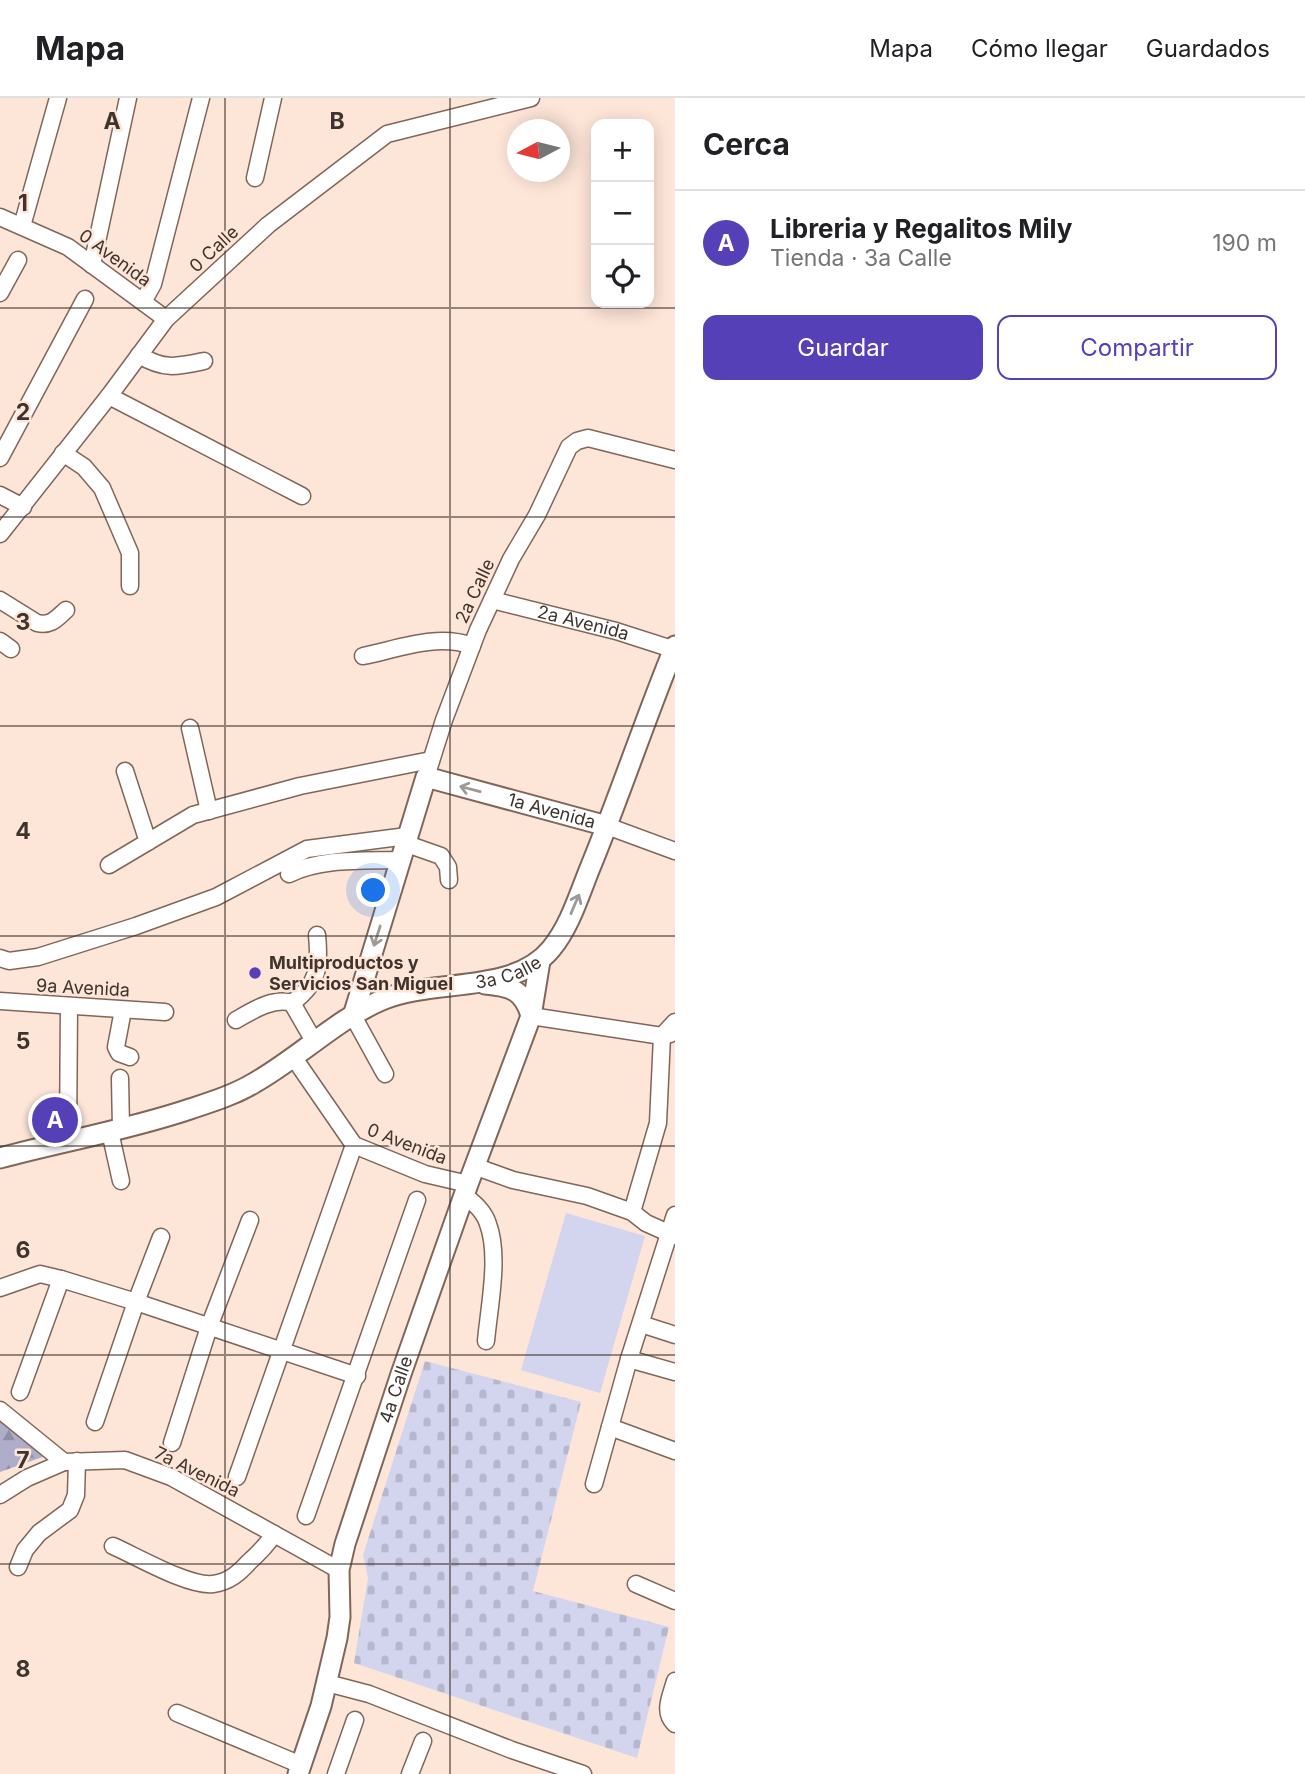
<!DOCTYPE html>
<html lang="es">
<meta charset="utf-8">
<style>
:root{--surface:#fff;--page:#f6f6f6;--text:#202124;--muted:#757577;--line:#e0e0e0;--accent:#5540b8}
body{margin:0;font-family:Inter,sans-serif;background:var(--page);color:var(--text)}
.controls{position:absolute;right:21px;top:21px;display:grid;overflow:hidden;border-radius:14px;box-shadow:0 4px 18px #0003}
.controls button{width:63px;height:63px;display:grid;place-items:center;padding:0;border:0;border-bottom:2px solid var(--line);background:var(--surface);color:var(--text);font:35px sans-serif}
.compass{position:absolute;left:507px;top:21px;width:63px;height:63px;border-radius:50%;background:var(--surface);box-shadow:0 4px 18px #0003;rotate:263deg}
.you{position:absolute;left:374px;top:793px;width:24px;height:24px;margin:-18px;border:5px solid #fff;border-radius:50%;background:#1a73e8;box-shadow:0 0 0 10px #1a73e833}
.badge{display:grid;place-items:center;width:46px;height:46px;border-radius:50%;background:var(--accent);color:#fff;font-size:23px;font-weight:700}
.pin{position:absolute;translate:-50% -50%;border:4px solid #fff;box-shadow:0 2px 7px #0006}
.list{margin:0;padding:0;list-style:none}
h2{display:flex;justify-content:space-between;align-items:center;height:91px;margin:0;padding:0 28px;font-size:30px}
h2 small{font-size:23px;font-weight:400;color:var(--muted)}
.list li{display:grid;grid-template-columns:46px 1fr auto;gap:21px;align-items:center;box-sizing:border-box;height:105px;padding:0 28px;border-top:2px solid var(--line)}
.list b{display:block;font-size:26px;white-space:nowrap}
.list p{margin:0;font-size:23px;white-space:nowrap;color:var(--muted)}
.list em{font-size:23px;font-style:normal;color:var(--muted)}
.actions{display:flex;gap:14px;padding:21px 28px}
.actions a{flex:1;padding:16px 0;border:2px solid var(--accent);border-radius:14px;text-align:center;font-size:24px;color:var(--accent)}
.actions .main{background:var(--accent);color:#fff}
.icon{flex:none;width:38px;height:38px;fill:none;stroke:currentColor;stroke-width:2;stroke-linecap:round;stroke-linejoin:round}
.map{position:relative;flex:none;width:675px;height:1676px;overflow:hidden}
header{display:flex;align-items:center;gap:42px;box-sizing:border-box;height:98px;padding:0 35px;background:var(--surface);border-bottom:2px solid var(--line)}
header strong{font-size:33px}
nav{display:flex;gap:38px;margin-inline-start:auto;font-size:24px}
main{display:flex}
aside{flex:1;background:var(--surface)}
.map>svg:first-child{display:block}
.forest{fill:url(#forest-firs)}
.cemetery{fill:url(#cemetery-stones)}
.garden{fill:#d3d4ed}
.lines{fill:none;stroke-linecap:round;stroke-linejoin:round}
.minor-casing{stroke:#806658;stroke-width:19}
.major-casing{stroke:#806658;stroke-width:23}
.minor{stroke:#fff;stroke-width:16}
.major{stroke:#fff;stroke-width:19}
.oneway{stroke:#9f9996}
.grid{fill:none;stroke:#3f332d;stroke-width:2;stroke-opacity:0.55}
.poi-dot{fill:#5540b8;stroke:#fde5d8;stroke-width:2.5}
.labels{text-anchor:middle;stroke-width:5;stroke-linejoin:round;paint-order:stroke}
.street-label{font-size:18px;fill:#3f332d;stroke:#fde5d8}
.poi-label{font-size:18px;font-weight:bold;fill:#3f332d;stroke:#fde5d8;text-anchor:start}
.grid-label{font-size:23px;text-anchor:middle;font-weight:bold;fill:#3f332d;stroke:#fde5d8;stroke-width:5;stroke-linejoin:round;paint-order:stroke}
</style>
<header>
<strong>Mapa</strong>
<nav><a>Mapa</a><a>Cómo llegar</a><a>Guardados</a></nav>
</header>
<main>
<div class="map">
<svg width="675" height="1676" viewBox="0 0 675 1676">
<defs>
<pattern id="forest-firs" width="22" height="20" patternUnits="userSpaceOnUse" patternTransform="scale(1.75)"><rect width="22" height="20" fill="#aeaecb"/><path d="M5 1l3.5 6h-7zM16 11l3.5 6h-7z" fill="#8f8ea5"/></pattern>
<pattern id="cemetery-stones" width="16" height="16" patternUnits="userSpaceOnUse" patternTransform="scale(1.75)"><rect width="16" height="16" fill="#d3d4ed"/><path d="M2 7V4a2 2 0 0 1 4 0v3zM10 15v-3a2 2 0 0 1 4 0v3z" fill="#b6b6cc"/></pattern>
</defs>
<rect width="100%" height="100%" fill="#fde5d8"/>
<!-- forest -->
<path class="forest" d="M0 1320 51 1356 0 1374Z"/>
<!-- cemetery -->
<path class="cemetery" d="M425 1263 581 1304 533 1493 669 1529 637 1660 354 1565 368 1480 363 1457Z"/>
<!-- garden -->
<path class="garden" d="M566 1115 645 1138 600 1295 521 1272Z"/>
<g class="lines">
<!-- minor casing -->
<g class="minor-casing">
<g id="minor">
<path d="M255 80 273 0"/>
<path d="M0 119 68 149 166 221"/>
<path d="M22 128 58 0"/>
<path d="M92 167 128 0"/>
<path d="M0 195 18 162"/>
<path d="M143 204 153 186 201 0"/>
<path d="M139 257C164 272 176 269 204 263"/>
<path d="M109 298 302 398"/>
<path d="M63 355 84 369 102 390 130 455V488"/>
<path d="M0 360 85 201"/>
<path d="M0 397 23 409"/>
<path d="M0 436 109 298 166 221 268 127 387 36 531 0"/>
<path d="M0 502 37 525C51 528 56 521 66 512"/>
<path id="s1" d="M492 502 616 533 675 552"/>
<path d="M0 543 11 551"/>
<path d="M363 558C398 551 437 535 472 548"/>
<path d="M190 630 209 713"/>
<path d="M125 673 148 744"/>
<path d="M426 679 444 622 478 532 511 461 537 417 569 349 577 343 588 340 675 362"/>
<path d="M607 728 675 753"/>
<path d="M404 745 441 758 448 769 449 782"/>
<path d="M109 767 193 717 300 688 431 662"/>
<path d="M289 776C321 760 363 763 399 762"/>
<path d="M0 860 9 863 38 859 136 828 216 799 307 751 407 738"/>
<path d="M0 903 165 914"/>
<path d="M292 905C319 885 320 869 317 837"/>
<path d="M123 912 116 949 119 955 130 959"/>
<path d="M353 918 385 976"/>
<path d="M531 918 662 938 670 936"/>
<path d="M236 922C252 913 273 899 292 905L315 945"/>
<path d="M294 960 354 1047 425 1076 468 1086"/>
<path d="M120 980 121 1031"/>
<path d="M110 1034 121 1083"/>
<path d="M68 1043 69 908"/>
<path d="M474 1068 513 1082 587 1098 632 1114 646 1125 675 1138"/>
<path d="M464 1097C474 1105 484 1113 488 1126 500 1158 489 1209 486 1243"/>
<path d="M632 1114 658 1025 662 938 675 924"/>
<path d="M0 1190 40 1176 61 1181 136 1204 357 1278"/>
<path d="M641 1226 675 1237"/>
<path d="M629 1261 675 1274"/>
<path d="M20 1294 61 1181"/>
<path d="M0 1312 64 1364 125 1362 171 1379 339 1472"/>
<path d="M95 1324 136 1204 161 1139"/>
<path d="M610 1329 675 1353"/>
<path d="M172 1345 209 1229 250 1122"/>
<path d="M237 1379 354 1047"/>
<path d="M594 1386 629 1261 675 1117"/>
<path d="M0 1397 27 1380 64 1364"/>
<path d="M306 1418 417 1102"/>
<path d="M113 1448C136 1458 189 1489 213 1486 229 1484 239 1475 249 1464 259 1455 267 1447 274 1436"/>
<path d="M18 1469 25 1452 39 1435 70 1412 76 1397 77 1363"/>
<path d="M636 1486 675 1503"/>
<path d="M675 1583C671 1598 662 1614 675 1626"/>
<path d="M327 1585 369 1596 512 1652 583 1676"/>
<path d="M177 1615 301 1667"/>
<path d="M336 1676 355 1622"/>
<path d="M410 1676 423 1643"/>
</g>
</g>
<!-- major casing -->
<g class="major-casing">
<g id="major">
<path d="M485 886C510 888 524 892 531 918"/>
<path id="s2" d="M353 918 426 679 607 728"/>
<path id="s3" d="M0 1060C63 1043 128 1032 190 1011 211 1004 234 997 254 985 297 961 337 921 382 902 433 880 513 897 551 851 570 828 579 797 590 770 620 697 645 621 675 548"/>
<path id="s4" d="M298 1676 321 1608 337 1540 340 1519 339 1472 345 1446 401 1276 468 1086 531 918 540 863"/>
</g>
</g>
<!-- minor -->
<use href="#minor" class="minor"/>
<!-- major -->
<use href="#major" class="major"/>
</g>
<!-- one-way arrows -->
<defs><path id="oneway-shaft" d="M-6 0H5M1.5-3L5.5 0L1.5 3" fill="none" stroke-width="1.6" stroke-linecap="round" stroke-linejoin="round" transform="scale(1.75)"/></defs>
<g class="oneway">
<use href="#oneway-shaft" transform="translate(470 691) rotate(-165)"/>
<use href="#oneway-shaft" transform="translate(575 806) rotate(-67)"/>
<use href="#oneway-shaft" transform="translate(377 838) rotate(108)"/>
</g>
<!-- grid -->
<path class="grid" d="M225 0V1676M450 0V1676M0 210H675M0 419H675M0 628H675M0 838H675M0 1048H675M0 1257H675M0 1466H675"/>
<!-- markers -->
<circle class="poi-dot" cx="255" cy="875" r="7"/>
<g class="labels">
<!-- street labels -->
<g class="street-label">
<text transform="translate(214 151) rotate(-43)" y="6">0 Calle</text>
<text transform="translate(115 160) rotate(36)" y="6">0 Avenida</text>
<text transform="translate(475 493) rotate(-65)" y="6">2a Calle</text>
<text dy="6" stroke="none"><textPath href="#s1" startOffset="94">2a Avenida</textPath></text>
<text dy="6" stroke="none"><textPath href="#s2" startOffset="380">1a Avenida</textPath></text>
<text dy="6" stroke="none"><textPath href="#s3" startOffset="548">3a Calle</textPath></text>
<text transform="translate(83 890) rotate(3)" y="6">9a Avenida</text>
<text transform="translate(407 1046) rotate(21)" y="6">0 Avenida</text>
<text dy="6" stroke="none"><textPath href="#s4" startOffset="399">4a Calle</textPath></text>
<text transform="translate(197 1374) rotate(26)" y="6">7a Avenida</text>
</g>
<!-- poi labels -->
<g class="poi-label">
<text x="269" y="871">Multiproductos y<tspan x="269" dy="21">Servicios San Miguel</tspan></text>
</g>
</g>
<g class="grid-label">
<text x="112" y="31">A</text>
<text x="337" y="31">B</text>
<text x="23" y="113">1</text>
<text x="23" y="322">2</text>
<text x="23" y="532">3</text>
<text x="23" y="741">4</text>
<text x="23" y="951">5</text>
<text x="23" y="1160">6</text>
<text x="23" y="1370">7</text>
<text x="23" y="1579">8</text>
</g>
</svg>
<div class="controls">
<button>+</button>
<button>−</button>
<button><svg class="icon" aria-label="locate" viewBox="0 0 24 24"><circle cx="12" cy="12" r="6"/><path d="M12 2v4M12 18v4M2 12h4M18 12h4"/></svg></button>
</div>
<svg class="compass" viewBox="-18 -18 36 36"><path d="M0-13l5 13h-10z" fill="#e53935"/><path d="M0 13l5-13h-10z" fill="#757577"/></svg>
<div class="you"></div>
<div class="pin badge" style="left:55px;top:1022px">A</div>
</div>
<aside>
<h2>Cerca<small></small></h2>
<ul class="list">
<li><span class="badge">A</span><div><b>Libreria y Regalitos Mily</b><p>Tienda · 3a Calle</p></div><em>190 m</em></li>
</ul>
<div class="actions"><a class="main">Guardar</a><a>Compartir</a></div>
</aside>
</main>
